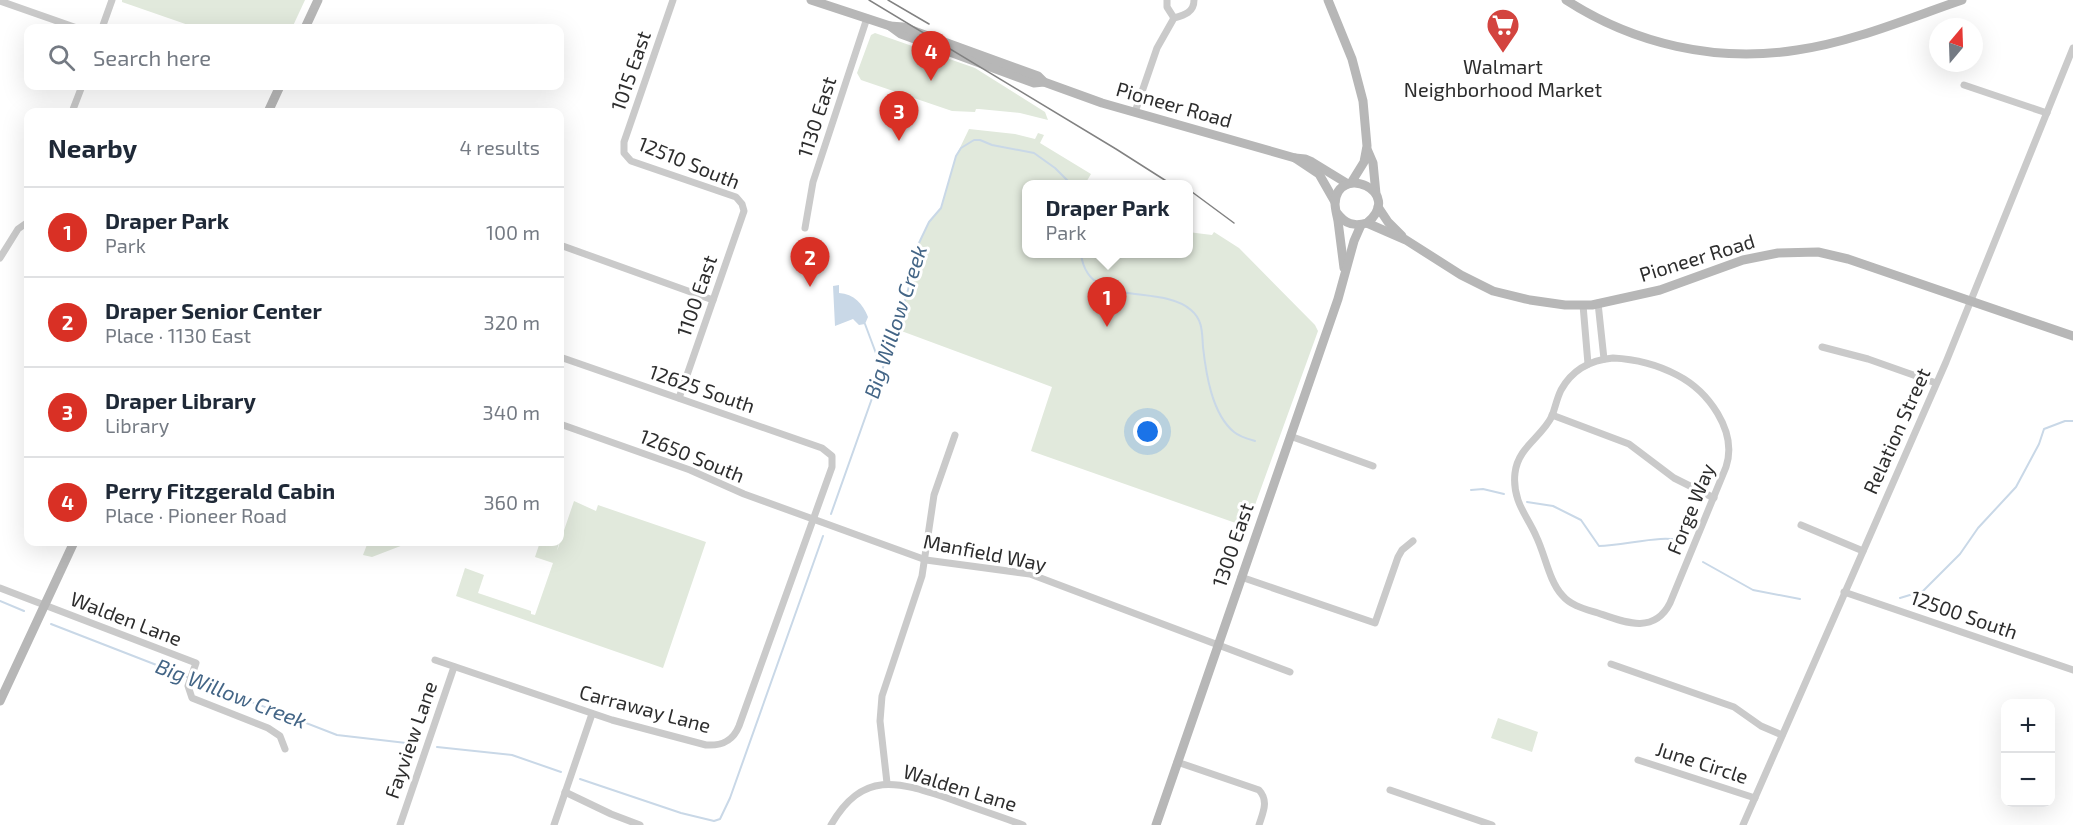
<!DOCTYPE html>
<meta charset="utf-8">
<style>
:root{--surface:#fff;--page:#f6f6f7;--text:#1f2937;--muted:#747a83;--line:#e0e1e3;--accent:#d93025}
body{margin:0;font-family:"Exo 2",sans-serif;background:var(--page);color:var(--text)}
.controls{position:absolute;right:18px;bottom:18px;display:grid;overflow:hidden;border-radius:12px;box-shadow:0 6px 24px #0002}
.controls button{width:54px;height:54px;display:grid;place-items:center;padding:0;border:0;border-bottom:2px solid var(--line);background:var(--surface);color:var(--text);font:30px sans-serif}
.compass{position:absolute;left:1929px;top:18px;width:54px;height:54px;border-radius:50%;background:var(--surface);box-shadow:0 6px 24px #0002;rotate:19deg}
.you{position:absolute;left:1148px;top:432px;width:21px;height:21px;margin:-15px;border:4px solid #fff;border-radius:50%;background:#1a73e8;box-shadow:0 0 0 9px #1a73e833}
.badge{display:grid;place-items:center;width:39px;height:39px;border-radius:50%;background:var(--accent);color:#fff;font-size:20px;font-weight:700}
.pin{position:absolute;translate:-50% -50px;filter:drop-shadow(0 2px 3px #0008)}
.pin::after{content:'';position:absolute;top:32px;width:21px;height:18px;background:inherit;clip-path:polygon(0 0,100% 0,50% 100%)}
.popup{position:absolute;left:1022px;top:180px;width:171px;height:78px;box-sizing:border-box;display:grid;place-content:center;border-radius:12px;background:var(--surface);filter:drop-shadow(0 2px 4px #0005);font-size:20px;white-space:nowrap;color:var(--muted)}
.popup b{font-size:22px;color:var(--text)}
.popup::after{content:'';position:absolute;left:50%;top:100%;margin-left:-12px;border:12px solid transparent;border-top-color:var(--surface)}
.list{margin:0;padding:0;list-style:none}
h2{display:flex;justify-content:space-between;align-items:center;height:78px;margin:0;padding:0 24px;font-size:26px}
h2 small{font-size:20px;font-weight:400;color:var(--muted)}
.list li{display:grid;grid-template-columns:39px 1fr auto;gap:18px;align-items:center;box-sizing:border-box;height:90px;padding:0 24px;border-top:2px solid var(--line)}
.list b{display:block;font-size:22px;white-space:nowrap}
.list p{margin:0;font-size:20px;white-space:nowrap;color:var(--muted)}
.list em{font-size:20px;font-style:normal;color:var(--muted)}
.icon{flex:none;width:33px;height:33px;fill:none;stroke:currentColor;stroke-width:2;stroke-linecap:round;stroke-linejoin:round}
.map{position:relative;flex:none;width:2073px;height:825px;overflow:hidden}
.search{position:absolute;background:var(--surface);box-shadow:0 6px 24px #0002;left:24px;top:24px;width:540px;height:66px;display:flex;align-items:center;gap:15px;box-sizing:border-box;padding:0 21px;border-radius:12px;color:var(--muted);font-size:22px}
.panel{position:absolute;background:var(--surface);box-shadow:0 6px 24px #0002;left:24px;top:108px;width:540px;height:438px;border-radius:12px}
.map>svg:first-child{display:block}
.green{fill:#e1e9dc}
.water{fill:#c9d8e7}
.lines{fill:none;stroke-linecap:round;stroke-linejoin:round}
.stream{stroke:#c9d8e7;stroke-width:2}
.street{stroke:#cacaca;stroke-width:7}
.secondary{stroke:#b7b7b7;stroke-width:9}
.tram{stroke:#828282;stroke-width:1.5}
.labels{text-anchor:middle;stroke-width:6;stroke-linejoin:round;paint-order:stroke}
.poi-label{font-size:20px;fill:#2d2d2d;stroke:#fff}
.street-label{font-size:20px;fill:#2d2d2d;stroke:#fff}
.water-label{font-size:21px;font-style:italic;fill:#436586;stroke:#fff}
</style>
<div class="map">
<svg width="2073" height="825" viewBox="0 0 2073 825">
<rect width="100%" height="100%" fill="#fff"/>
<!-- green -->
<g class="green">
<path d="M122 0H305L292 28H197L122 2Z"/>
<path d="M875 33 975 68 1045 112 1048 120 1020 113 979 109H976L975 112 952 111 861 80 857 73 871 35Z"/>
<path d="M969 129 1015 134 1035 139 1038 133 1044 135 1040 143 1091 174 1085 184H1026V254H1188V232L1212 235 1214 232 1239 248 1315 325 1318 331 1247 527 1031 451 1052 387 896 329 915 265 918 245 929 222 941 208 956 156Z"/>
<path d="M574 501 596 511 598 505 706 542 663 668 456 596 465 568 484 575 478 593 531 611V614L535 615 553 563 535 557 540 542H559L557 551Z"/>
<path d="M368 542H411L372 557 363 555Z"/>
<path d="M1498 718 1538 732 1532 752 1491 738Z"/>
</g>
<!-- water -->
<path class="water" d="M839 285V293C854 294 863 304 868 317L865 324 859 325 853 319 835 326 833 286Z"/>
<g class="lines">
<!-- stream -->
<g class="stream">
<path d="M1081 254C1088 310 1160 283 1191 310 1203 320 1202 333 1203 347 1206 374 1212 414 1234 432 1240 437 1248 439 1255 441"/>
<path d="M865 324 877 356 884 363"/>
<path d="M1471 490 1483 489 1504 494"/>
<path d="M1527 502 1553 506 1581 520 1599 546C1625 546 1664 533 1685 542"/>
<path d="M831 514 898 325 915 265 918 245 929 222 941 208 956 156 961 148 974 140H980L992 145 1034 153 1055 168 1071 184"/>
<path d="M1703 562 1753 590 1800 599"/>
<path d="M1900 598 1923 591 1960 554 1978 528 2016 487 2039 444 2044 429 2065 421H2073"/>
<path d="M0 601 24 611"/>
<path d="M51 624 337 735 415 744"/>
<path d="M437 747 512 755 561 772"/>
<path d="M580 779 681 813 714 821 720 819 730 798 823 536"/>
</g>
<!-- street -->
<g class="street">
<path d="M673 0 624 142V153L631 161 736 197 742 204 744 211 679 398"/>
<path d="M1167 0V7L1174 18"/>
<path d="M0 1 77 28"/>
<path d="M102 28 112 0"/>
<path d="M1964 85 2047 113"/>
<path d="M72 112 82 86"/>
<path d="M1135 112 1157 48 1174 18C1185 15 1194 12 1194 0"/>
<path d="M805 228 813 182 867 18"/>
<path d="M560 245 713 300"/>
<path d="M0 258 18 229 28 222"/>
<path d="M1598 303 1604 359"/>
<path d="M1583 305 1588 364"/>
<path d="M1822 347 1868 359 1936 383"/>
<path d="M1613 358C1634 359 1658 365 1677 375 1708 391 1738 431 1726 467L1670 603C1654 635 1624 622 1598 613 1585 609 1571 606 1562 595 1549 581 1545 554 1536 536 1531 524 1522 512 1518 500 1515 491 1514 481 1515 473 1518 447 1542 437 1552 416 1555 408 1557 398 1561 390 1572 370 1591 360 1613 358Z"/>
<path d="M1552 415 1629 444 1674 478 1714 498"/>
<path d="M560 424 690 470 744 494 926 560 1030 574 1290 672"/>
<path d="M1290 436 1373 466"/>
<path d="M1801 525 1863 551"/>
<path d="M1241 577 1375 623 1398 557 1402 550 1413 541"/>
<path d="M0 588 196 663 188 686 192 698 268 728 280 736 285 749"/>
<path d="M1844 592 2073 670"/>
<path d="M435 660 612 720 706 745C722 746 733 741 739 726L832 467V456L822 448 560 357"/>
<path d="M1611 664 1734 707 1761 726 1782 735"/>
<path d="M1638 760 1755 798"/>
<path d="M1177 762 1259 790C1269 801 1263 812 1259 825"/>
<path d="M887 783 880 721 882 696 922 576 934 495 955 435"/>
<path d="M1390 790 1492 825"/>
<path d="M565 792 611 814 640 825"/>
<path d="M400 825 454 667"/>
<path d="M554 825 592 714"/>
<path d="M831 825C863 769 899 782 950 799 974 808 999 816 1023 825"/>
<path d="M1743 825 1946 362 2073 48"/>
</g>
<!-- secondary -->
<g class="secondary">
<path d="M811 0 890 26 901 34 1034 83 1044 82"/>
<path d="M1328 0 1352 59 1363 101 1367 146 1364 162 1351 183"/>
<path d="M1566 0C1634 44 1716 63 1797 50 1853 42 1909 18 1962 0"/>
<path d="M890 26 903 27 1038 76 1044 82 1102 103 1295 158 1305 159 1312 162 1348 184"/>
<path d="M305 28 318 0"/>
<path d="M268 112 280 86"/>
<path d="M1367 149 1373 163 1376 194"/>
<path d="M1295 158 1319 174 1335 202"/>
<path d="M1378 207 1388 222 1402 236"/>
<path d="M1337 213C1345 224 1354 227 1367 223 1405 192 1338 162 1335 203 1335 209 1337 215 1338 221 1340 237 1342 253 1344 268"/>
<path d="M1367 223 1406 240 1461 275 1493 291 1530 300 1565 305H1592L1660 290 1743 260 1778 253 1818 252 1848 259 2073 336"/>
<path d="M0 701 74 542"/>
<path d="M1156 825 1338 299 1354 241 1361 225"/>
</g>
<!-- tram -->
<g class="tram">
<path d="M869 0 1116 149 1171 184"/>
<path d="M888 0 929 24"/>
<path d="M1188 189 1234 223"/>
</g>
</g>
<!-- icons -->
<defs>
<g id="supermarket-pin" transform="scale(1.725)"><path d="M0 17L-7.5 6A9.5 9.5 0 1 1 7.5 6Z" fill="#d3443f" stroke="#fff"/><path d="M-6-5.5h2.5l.6 2H6L4.5 2H-2.5L-4.4-4H-6ZM-1.5 3.2a1.3 1.3 0 1 0 .1 0ZM3 3.2a1.3 1.3 0 1 0 .1 0Z" fill="#fff"/></g>
</defs>
<g fill-rule="evenodd">
<use href="#supermarket-pin" x="1503" y="25"/>
</g>
<g class="labels">
<!-- poi labels -->
<g class="poi-label">
<text x="1503" y="74">Walmart<tspan x="1503" dy="23">Neighborhood Market</tspan></text>
</g>
<!-- street labels -->
<g class="street-label">
<text transform="translate(631 71) rotate(-71)" y="7">1015 East</text>
<text transform="translate(1174 105) rotate(16)" y="7">Pioneer Road</text>
<text transform="translate(817 117) rotate(-72)" y="7">1130 East</text>
<text transform="translate(689 163) rotate(22)" y="7">12510 South</text>
<text transform="translate(1697 258) rotate(-17)" y="7">Pioneer Road</text>
<text transform="translate(697 296) rotate(-71)" y="7">1100 East</text>
<text transform="translate(702 389) rotate(19)" y="7">12625 South</text>
<text transform="translate(1897 431) rotate(-66)" y="7">Relation Street</text>
<text transform="translate(692 456) rotate(22)" y="7">12650 South</text>
<text transform="translate(1691 509) rotate(-68)" y="7">Forge Way</text>
<text transform="translate(1233 545) rotate(-71)" y="7">1300 East</text>
<text transform="translate(985 553) rotate(11)" y="7">Manfield Way</text>
<text transform="translate(1964 615) rotate(19)" y="7">12500 South</text>
<text transform="translate(126 619) rotate(21)" y="7">Walden Lane</text>
<text transform="translate(645 709) rotate(15)" y="7">Carraway Lane</text>
<text transform="translate(411 740) rotate(-71)" y="7">Fayview Lane</text>
<text transform="translate(1702 763) rotate(18)" y="7">June Circle</text>
<text transform="translate(960 788) rotate(17)" y="7">Walden Lane</text>
</g>
<!-- water labels -->
<g class="water-label">
<text transform="translate(896 322) rotate(-72)" y="7">Big Willow Creek</text>
<text transform="translate(231 694) rotate(21)" y="7">Big Willow Creek</text>
</g>
</g>
</svg>
<div class="controls">
<button>+</button>
<button>−</button>
</div>
<svg class="compass" viewBox="-18 -18 36 36"><path d="M0-13l5 13h-10z" fill="#e53935"/><path d="M0 13l5-13h-10z" fill="#747a83"/></svg>
<div class="you"></div>
<div class="pin badge" style="left:1107px;top:327px">1</div>
<div class="popup"><b>Draper Park</b>Park</div>
<div class="pin badge" style="left:810px;top:287px">2</div>
<div class="pin badge" style="left:899px;top:141px">3</div>
<div class="pin badge" style="left:931px;top:81px">4</div>
<div class="search"><svg class="icon" aria-label="search" viewBox="0 0 24 24"><circle cx="10" cy="10" r="6"/><path d="M15 15l6 6"/></svg>Search here</div>
<section class="panel">
<h2>Nearby<small>4 results</small></h2>
<ul class="list">
<li><span class="badge">1</span><div><b>Draper Park</b><p>Park</p></div><em>100 m</em></li>
<li><span class="badge">2</span><div><b>Draper Senior Center</b><p>Place · 1130 East</p></div><em>320 m</em></li>
<li><span class="badge">3</span><div><b>Draper Library</b><p>Library</p></div><em>340 m</em></li>
<li><span class="badge">4</span><div><b>Perry Fitzgerald Cabin</b><p>Place · Pioneer Road</p></div><em>360 m</em></li>
</ul>
</section>
</div>
